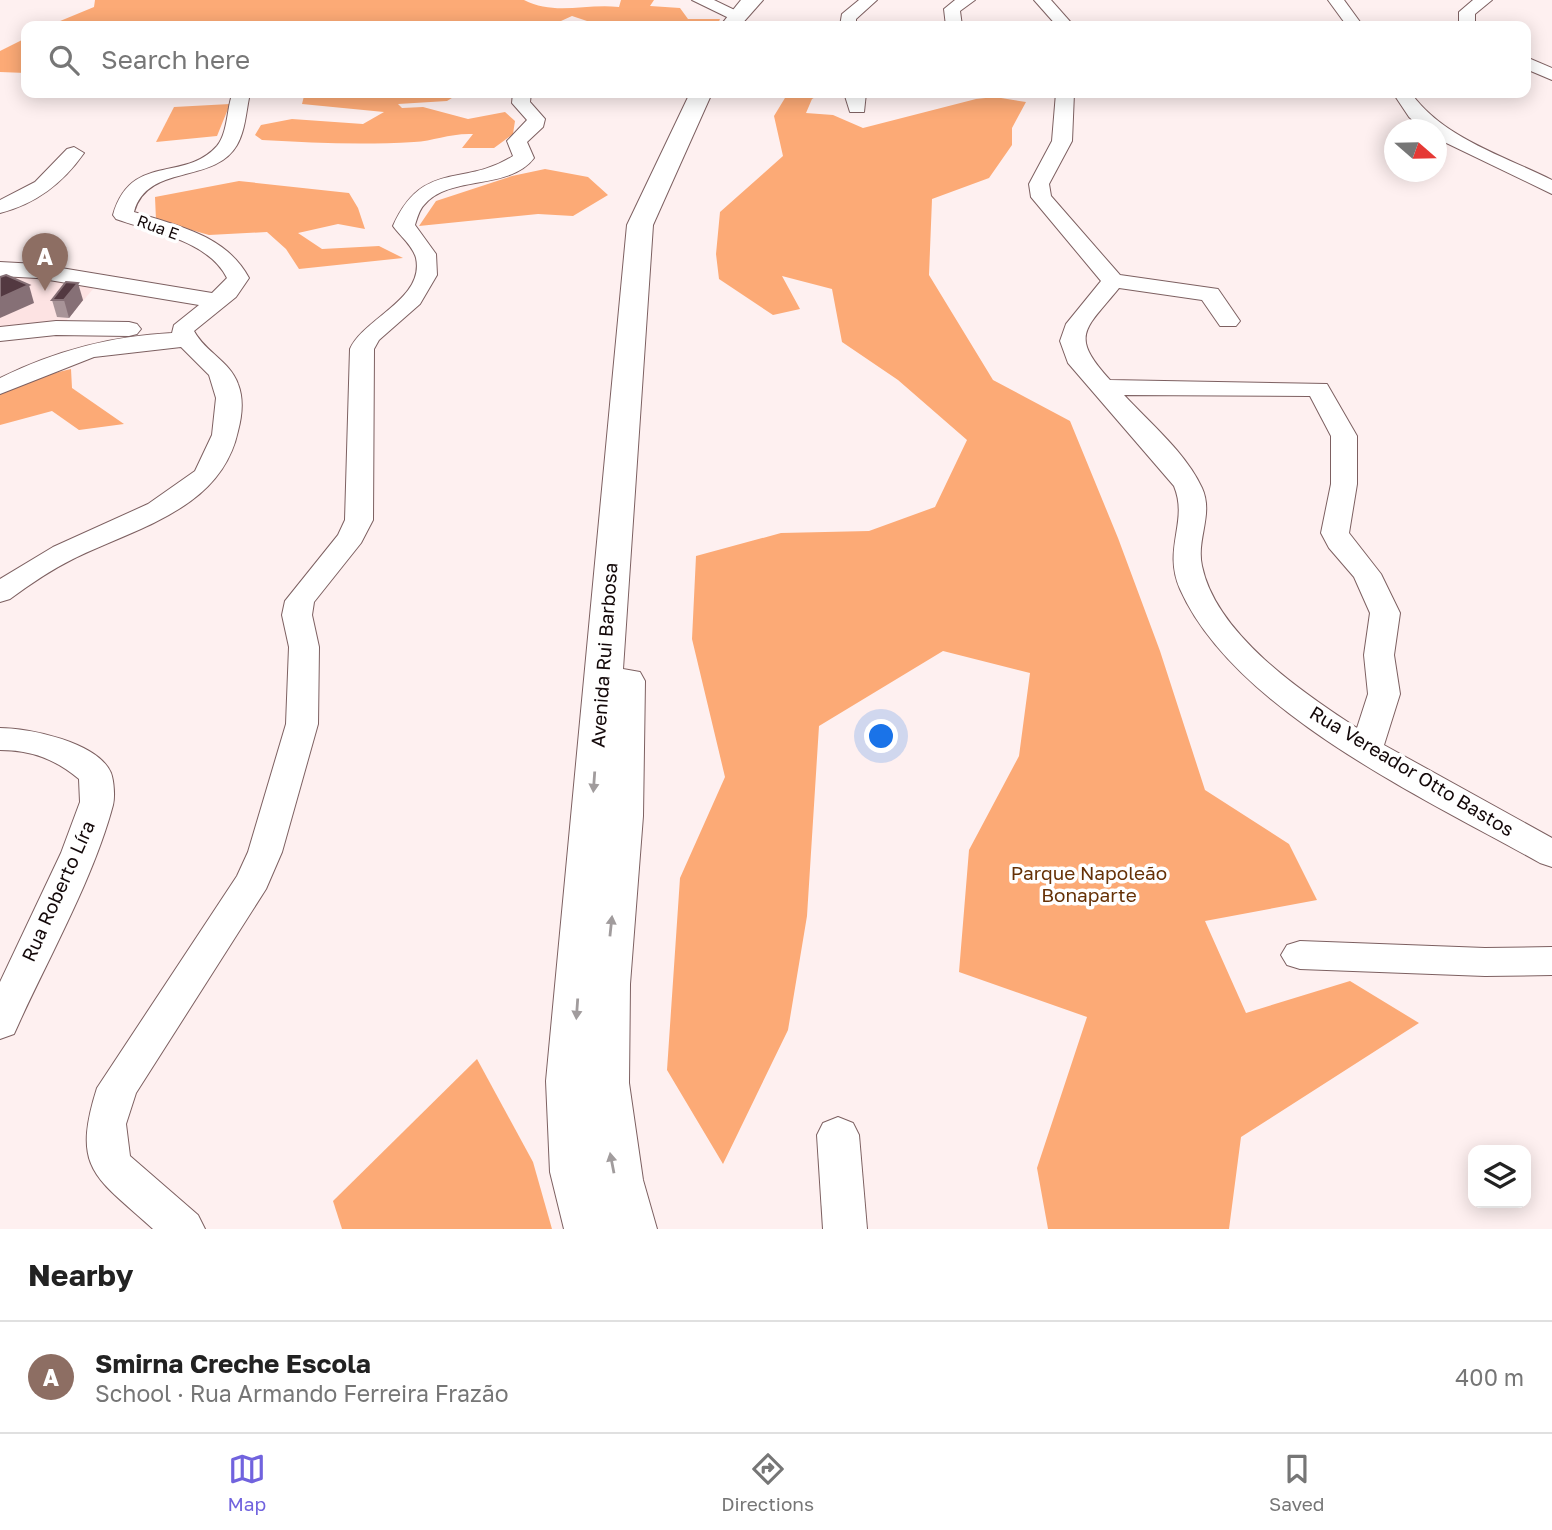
<!DOCTYPE html>
<meta charset="utf-8">
<style>
:root{--surface:#fff;--page:#f6f6f6;--text:#222;--muted:#767676;--line:#e0e0e0;--accent:#7163de}
body{margin:0;font-family:"Golos Text",sans-serif;background:var(--page);color:var(--text)}
.controls{position:absolute;right:21px;bottom:21px;display:grid;overflow:hidden;border-radius:14px;box-shadow:0 4px 18px #0003}
.controls button{width:63px;height:63px;display:grid;place-items:center;padding:0;border:0;border-bottom:2px solid var(--line);background:var(--surface);color:var(--text);font:35px sans-serif}
.compass{position:absolute;left:1384px;top:119px;width:63px;height:63px;border-radius:50%;background:var(--surface);box-shadow:0 4px 18px #0003;rotate:110deg}
.you{position:absolute;left:882px;top:737px;width:24px;height:24px;margin:-18px;border:5px solid #fff;border-radius:50%;background:#1a73e8;box-shadow:0 0 0 10px #1a73e833}
.badge{display:grid;place-items:center;width:46px;height:46px;border-radius:50%;background:var(--accent);color:#fff;font-size:23px;font-weight:700}
.pin{position:absolute;translate:-50% -58px;filter:drop-shadow(0 2px 4px #0008)}
.pin::after{content:'';position:absolute;top:37px;width:24px;height:21px;background:inherit;clip-path:polygon(0 0,100% 0,50% 100%)}
.list{margin:0;padding:0;list-style:none}
h2{display:flex;justify-content:space-between;align-items:center;height:91px;margin:0;padding:0 28px;font-size:30px}
h2 small{font-size:23px;font-weight:400;color:var(--muted)}
.list li{display:grid;grid-template-columns:46px 1fr auto;gap:21px;align-items:center;box-sizing:border-box;height:112px;padding:0 28px;border-top:2px solid var(--line)}
.list b{display:block;font-size:26px;white-space:nowrap}
.list p{margin:0;font-size:23px;white-space:nowrap;color:var(--muted)}
.list em{font-size:23px;font-style:normal;color:var(--muted)}
.icon{flex:none;width:38px;height:38px;fill:none;stroke:currentColor;stroke-width:2;stroke-linecap:round;stroke-linejoin:round}
.map{position:relative;flex:none;width:1552px;height:1229px;overflow:hidden}
.search{position:absolute;background:var(--surface);box-shadow:0 4px 18px #0003;left:21px;right:21px;top:21px;height:77px;display:flex;align-items:center;gap:18px;box-sizing:border-box;padding:0 24px;border-radius:14px;color:var(--muted);font-size:26px}
.sheet{height:203px;background:var(--surface)}
nav{display:flex;justify-content:space-around;align-items:center;box-sizing:border-box;height:98px;border-top:2px solid var(--line);background:var(--surface);font-size:19px;color:var(--muted)}
nav a{display:grid;justify-items:center;gap:4px}
nav .on{color:var(--accent)}
.map>svg:first-child{display:block}
.built{fill:#fde3e3}
.green{fill:#fcaa76}
.lines{fill:none;stroke-linecap:round;stroke-linejoin:round}
.minor-casing{stroke:#7d6061;stroke-width:2}
.major-casing{stroke:#7d6061;stroke-width:2}
.minor{fill:#fff;fill-rule:evenodd}
.major{fill:#fff;fill-rule:evenodd}
.wall{fill:#a89498}
.shaded-wall{fill:#867076}
.building{fill:#533941;stroke:#867076;stroke-width:2}
.oneway{fill:#a19c9d}
.labels{text-anchor:middle;stroke-width:7;stroke-linejoin:round;paint-order:stroke}
.far-street-label{font-size:16px;fill:#130809;stroke:#fff}
.street-label{font-size:19px;fill:#130809;stroke:#fff}
.park-label{font-size:19px;fill:#663106;stroke:#fff}
</style>
<div class="map">
<svg width="1552" height="1229" viewBox="0 0 1552 1229">
<rect width="100%" height="100%" fill="#fef0f0"/>
<!-- built -->
<path class="built" d="M0 273 98 283 66 321 0 329Z"/>
<!-- green -->
<g class="green">
<path d="M95 0H524C555 16 586 3 619 7L621 0H654L650 6 680 8 688 19H720L717 26 590 22 572 16 550 26H48L94 7Z"/>
<path d="M26 38V73L0 72V51Z"/>
<path d="M315 93H460L447 101 398 104 402 108 423 107 468 119 505 112 515 121 513 134 494 148H462L473 134C450 133 434 141 414 142 363 145 313 143 262 140L255 135 261 125 292 119 363 124 384 112 302 104 304 96Z"/>
<path d="M788 93H822L812 99 806 113 833 115 863 128 976 99 995 97 1026 102 1012 128V145L989 178 932 199 929 275 993 380 1070 421 1118 538 1160 651 1205 790 1289 844 1317 900 1205 921 1246 1013 1350 981 1419 1023 1241 1137 1229 1229H1048L1037 1168 1087 1017 959 972 969 850 1019 756 1030 673 943 651 819 726 807 916 788 1030 723 1164 667 1070 680 878 725 777 692 639 696 556 781 533 869 531 935 507 967 440 898 380 842 342 832 289 782 276 800 309 773 315 719 279 716 254 720 212 783 156 774 116Z"/>
<path d="M230 104 217 136 156 142 174 107Z"/>
<path d="M545 169 588 177 608 195 573 216 538 214 419 226 436 201 512 176Z"/>
<path d="M239 181 349 193 358 208 365 229 338 224 298 233 322 249 379 246 403 258 299 269 286 249 267 232 209 235 156 220 155 197Z"/>
<path d="M71 369 72 388 124 424 79 430 52 411 0 425V386Z"/>
<path d="M477 1059 533 1162 552 1229H342L333 1201Z"/>
</g>
<g class="lines">
<!-- minor casing -->
<g class="minor-casing">
<g id="minor">
<path d="M692 0H714L745 15 737 20 731 19Z"/>
<path d="M859 0H877L856 19V26H840L842 14Z"/>
<path d="M955 0H975L960 11 962 26H946L944 9Z"/>
<path d="M1034 0H1051L1074 26H1057Z"/>
<path d="M1328 0H1344L1363 26H1347Z"/>
<path d="M1473 0H1492L1475 14V26H1459V12Z"/>
<path d="M1526 57 1552 68V80L1526 69Z"/>
<path d="M239 93 249 98C246 113 245 131 237 145 214 185 147 163 134 212 178 226 226 235 249 278L236 297 194 331C205 352 230 361 238 384 244 399 242 416 238 431 221 510 135 528 73 559 51 570 30 584 10 599L0 602V579L53 547 148 504 195 471 212 435 216 398 209 375 181 347 94 357 0 394V378C55 351 110 336 172 333L174 325 199 305 37 278 0 276V262L37 264 212 293 227 278C208 240 152 232 116 219L113 215C131 152 184 183 217 146 227 134 227 112 231 98Z"/>
<path d="M513 93H531L530 102 545 119 543 127 527 142 534 158C509 191 450 174 424 205 419 210 417 219 415 225L436 254 437 275 420 304 379 340 374 349 373 520 361 543 314 602 312 615 319 647 318 724 282 852 266 889 136 1093 126 1124 130 1156 198 1215 205 1229H153C96 1177 71 1170 97 1088L237 876 248 852 286 724 289 647 282 615 285 601 338 535 345 520 350 349C364 318 425 299 416 258 413 246 400 236 393 226 423 159 463 188 513 156L507 141 527 120 512 103Z"/>
<path d="M847 93H866L864 112H850L845 96Z"/>
<path d="M1056 93H1074L1072 141 1049 184 1051 196 1120 275 1218 289 1240 321 1236 326H1220L1202 300 1119 288C1085 330 1069 335 1110 380L1327 384 1357 436V484L1349 533 1381 574 1400 613 1394 655 1400 694 1384 745 1552 838V867L1540 863C1428 800 1234 711 1180 589 1162 548 1189 522 1174 486L1068 363 1060 341 1066 324 1101 281 1031 197 1029 184 1052 141ZM1124 395 1310 396 1331 436V484L1321 533 1329 548 1354 577 1370 613 1364 655 1368 694 1357 728C1303 693 1216 634 1202 566 1196 539 1214 514 1202 488 1186 453 1150 423 1124 395Z"/>
<path d="M1393 93H1411C1443 138 1504 156 1552 180V194L1436 138V130H1423L1409 117Z"/>
<path d="M74 147 84 153C63 183 36 204 0 213V200L35 182 67 149Z"/>
<path d="M56 321 129 322 137 324 141 329 137 334 129 336 56 335 0 341V327Z"/>
<path d="M0 728C29 728 98 742 111 773 114 781 115 797 113 805 94 877 50 955 19 1023L14 1034 0 1039V982L61 853 80 802 79 779C55 759 31 750 0 750Z"/>
<path d="M1300 941 1485 948 1552 947V975L1485 976 1300 969 1287 965 1281 955 1287 945Z"/>
<path d="M838 1117 853 1123 859 1135 867 1229H823L817 1135 823 1123Z"/>
</g>
</g>
<!-- major casing -->
<g class="major-casing">
<g id="major">
<path d="M741 0H763L740 26H720Z"/>
<path d="M690 93H712L653 225 623 669 640 672 645 681 643 816 630 984 629 1083 643 1180 657 1229H564L550 1172 546 1081 627 225Z"/>
</g>
</g>
<!-- minor -->
<use href="#minor" class="minor"/>
<!-- major -->
<use href="#major" class="major"/>
</g>
<!-- wall -->
<path class="wall" d="M52 300H83L69 318 57 317Z"/>
<!-- shaded-wall -->
<g class="shaded-wall">
<path d="M78 283 83 300 69 318 64 300Z"/>
<path d="M29 285 34 303 0 318V298Z"/>
</g>
<!-- building -->
<g class="building">
<path d="M6 275 29 285 0 298V277Z"/>
<path d="M66 282 78 283 64 300H52Z"/>
</g>
<!-- one-way arrows -->
<defs><path id="oneway-solid" d="M-6-.8H1V-3.2L6.5 0L1 3.2V.8H-6Z" transform="scale(1.75)"/></defs>
<g class="oneway">
<use href="#oneway-solid" transform="translate(594 782) rotate(94)"/>
<use href="#oneway-solid" transform="translate(611 926) rotate(-84)"/>
<use href="#oneway-solid" transform="translate(577 1009) rotate(94)"/>
<use href="#oneway-solid" transform="translate(612 1163) rotate(-101)"/>
</g>
<g class="labels">
<!-- far-street labels -->
<g class="far-street-label">
<text transform="translate(158 227) rotate(20)" y="6">Rua E</text>
</g>
<!-- street labels -->
<g class="street-label">
<text transform="translate(604 655) rotate(-86)" y="7">Avenida Rui Barbosa</text>
<text transform="translate(1412 771) rotate(31)" y="7">Rua Vereador Otto Bastos</text>
<text transform="translate(58 891) rotate(-66)" y="7">Rua Roberto Líra</text>
</g>
<!-- park labels -->
<g class="park-label">
<text x="1089" y="880">Parque Napoleão<tspan x="1089" dy="22">Bonaparte</tspan></text>
</g>
</g>
</svg>
<div class="controls">
<button><svg class="icon" aria-label="layers" viewBox="0 0 24 24"><path d="M12 4l9 5-9 5-9-5zM3 14l9 5 9-5"/></svg></button>
</div>
<svg class="compass" viewBox="-18 -18 36 36"><path d="M0-13l5 13h-10z" fill="#e53935"/><path d="M0 13l5-13h-10z" fill="#767676"/></svg>
<div class="you"></div>
<div class="pin badge" style="left:45px;top:291px;background:#8d6e63">A</div>
<div class="search"><svg class="icon" aria-label="search" viewBox="0 0 24 24"><circle cx="10" cy="10" r="6"/><path d="M15 15l6 6"/></svg>Search here</div>
</div>
<section class="sheet">
<h2>Nearby<small></small></h2>
<ul class="list">
<li><span class="badge" style="background:#8d6e63">A</span><div><b>Smirna Creche Escola</b><p>School · Rua Armando Ferreira Frazão</p></div><em>400 m</em></li>
</ul>
</section>
<nav>
<a class="on"><svg class="icon" aria-label="map" viewBox="0 0 24 24"><path d="M3 6l6-2 6 2 6-2v14l-6 2-6-2-6 2zM9 4v14M15 6v14"/></svg>Map</a>
<a><svg class="icon" aria-label="directions" viewBox="0 0 24 24"><path d="M12 3l9 9-9 9-9-9zM9 14v-3h6M13 9l2 2-2 2"/></svg>Directions</a>
<a><svg class="icon" aria-label="saved" viewBox="0 0 24 24"><path d="M7 4h10v16l-5-4-5 4z"/></svg>Saved</a>
</nav>
